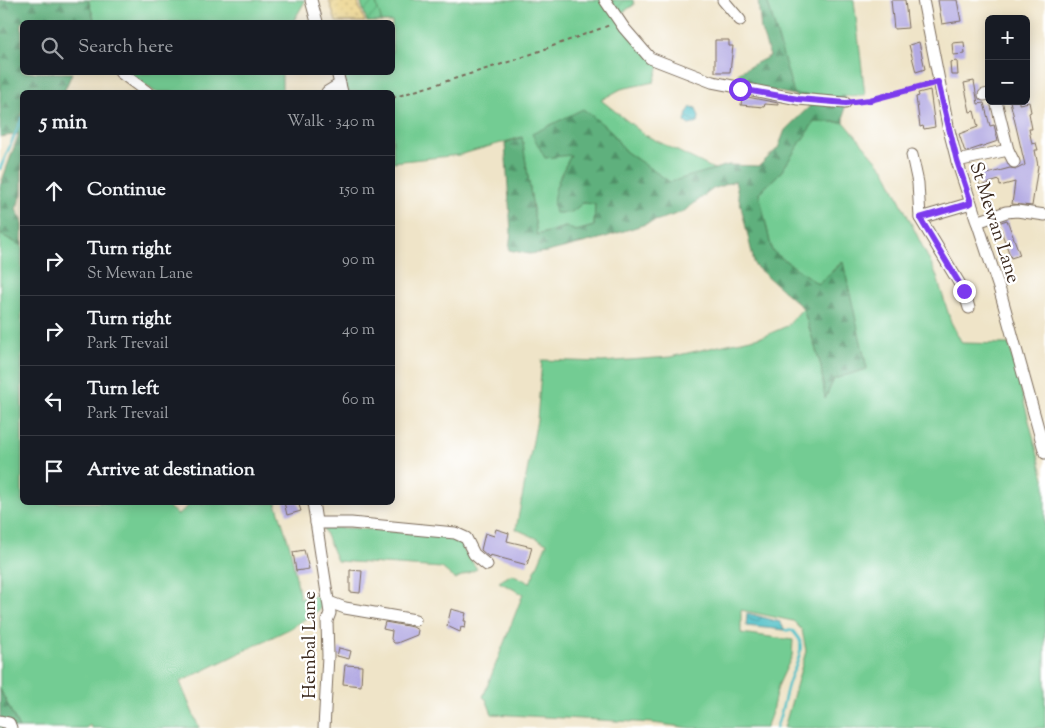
<!DOCTYPE html>
<meta charset="utf-8">
<style>
:root{--surface:#171b24;--page:#242831;--text:#f1f3f6;--muted:#9ea1a6;--line:#363941}
body{margin:0;font-family:"Sorts Mill Goudy",serif;background:var(--page);color:var(--text)}
.controls{position:absolute;right:15px;top:15px;display:grid;overflow:hidden;border-radius:8px;box-shadow:0 2px 12px #0003}
.controls button{width:45px;height:45px;display:grid;place-items:center;padding:0;border:0;border-bottom:1px solid var(--line);background:var(--surface);color:var(--text);font:25px sans-serif}
.stop{position:absolute;width:15px;height:15px;margin:-11px;border:4px solid #7c3aed;border-radius:50%;background:#fff}
.stop.end{background:#7c3aed;border-color:#fff;box-shadow:0 1px 5px #0008}
.list{margin:0;padding:0;list-style:none}
h2{display:flex;justify-content:space-between;align-items:center;height:65px;margin:0;padding:0 20px;font-size:21px}
h2 small{font-size:16px;font-weight:400;color:var(--muted)}
.list li{display:grid;grid-template-columns:32px 1fr auto;gap:15px;align-items:center;box-sizing:border-box;height:70px;padding:0 20px;border-top:1px solid var(--line)}
.list b{display:block;font-size:19px;white-space:nowrap}
.list p{margin:0;font-size:16px;white-space:nowrap;color:var(--muted)}
.list em{font-size:16px;font-style:normal;color:var(--muted)}
.icon{flex:none;width:28px;height:28px;fill:none;stroke:currentColor;stroke-width:2;stroke-linecap:round;stroke-linejoin:round}
.map{position:relative;flex:none;width:1045px;height:728px;overflow:hidden}
.search{position:absolute;background:var(--surface);box-shadow:0 2px 12px #0003;left:20px;top:20px;width:375px;height:55px;display:flex;align-items:center;gap:12px;box-sizing:border-box;padding:0 18px;border-radius:8px;color:var(--muted);font-size:19px}
.panel{position:absolute;background:var(--surface);box-shadow:0 2px 12px #0003;left:20px;top:90px;width:375px;height:415px;border-radius:8px}
.map>svg:first-child{display:block}
.green{fill:#73cc93;stroke:#577b58}
.forest{fill:url(#forest-firs);stroke:#4c6d4e}
.sand{fill:url(#sand-dots);stroke:#94825e}
.garden{fill:url(#garden-furrows);stroke:#577b58}
.water{fill:url(#water-waves);stroke:#477673}
.lines{fill:none;stroke-linecap:round;stroke-linejoin:round}
.stream{stroke:#53c1c8;stroke-width:2.5}
.building{fill:#b3aae3}
.minor-casing{stroke:#7a6b5a;stroke-width:13}
.path{stroke:#7a6b5a;stroke-width:2;stroke-dasharray:4 4;stroke-linecap:butt}
.minor{stroke:#fff;stroke-width:11}
.route{stroke:#7c3aed;stroke-width:6}
.labels{text-anchor:middle;stroke-width:4.5;stroke-linejoin:round;paint-order:stroke}
.street-label{font-size:19px;fill:#3b2a1e;stroke:#fff}
</style>
<div class="map">
<svg width="1045" height="728" viewBox="0 0 1045 728">
<defs>
<pattern id="forest-firs" width="22" height="20" patternUnits="userSpaceOnUse" patternTransform="scale(1.25)"><rect width="22" height="20" fill="#5eb07d"/><path d="M5 1l3.5 6h-7zM16 11l3.5 6h-7z" fill="#4f8f66"/></pattern>
<pattern id="sand-dots" width="8" height="8" patternUnits="userSpaceOnUse" patternTransform="scale(1.25)"><rect width="8" height="8" fill="#eeda9e"/><path d="M2 2h.1M6 6h.1" fill="none" stroke="#cdbb88" stroke-width="1.8" stroke-linecap="round"/></pattern>
<pattern id="garden-furrows" width="10" height="10" patternUnits="userSpaceOnUse" patternTransform="scale(1.25)"><rect width="10" height="10" fill="#73cc93"/><path d="M-1 1l2-2M0 10L10 0M9 11l2-2" fill="none" stroke="#64af7e"/></pattern>
<pattern id="water-waves" width="16" height="10" patternUnits="userSpaceOnUse" patternTransform="scale(1.25)"><rect width="16" height="10" fill="#53c1c8"/><path d="M0 5q4-4 8 0t8 0" fill="none" stroke="#469da2"/></pattern>
</defs>
<rect width="100%" height="100%" fill="#fff"/>
<filter id="ink" filterUnits="userSpaceOnUse"><feTurbulence type="fractalNoise" baseFrequency=".02" numOctaves="2"/><feDisplacementMap in="SourceGraphic" scale="10" xChannelSelector="R" yChannelSelector="G"/><feConvolveMatrix kernelMatrix="1 2 1 2 8 2 1 2 1" color-interpolation-filters="sRGB"/></filter>
<filter id="wash" filterUnits="userSpaceOnUse"><feTurbulence type="fractalNoise" baseFrequency=".0096" numOctaves="4" result="noise"/><feDisplacementMap in="SourceGraphic" scale="20" xChannelSelector="R" yChannelSelector="G"/><feGaussianBlur stdDeviation="1.12" result="paint"/><feColorMatrix in="noise" values="0 0 0 0 0 0 0 0 0 0 0 0 0 0 0 0 0 1.4 0 .05"/><feComposite in="paint" operator="in"/></filter>
<g filter="url(#wash)">
<rect width="100%" height="100%" fill="#efe4c8"/>
<!-- green -->
<g class="green">
<path d="M88 0H304V3L293 22H95Z"/>
<path d="M373 0H602L659 66 654 82 621 89 601 100 645 135 716 170 670 183 625 151 609 129 571 155 560 176 570 213 583 203 595 204 594 226 576 231 565 227 537 235 522 137 459 155 393 162 392 92H346L344 73 392 72V22H381Z"/>
<path d="M767 0H854L865 95 831 97 794 95Z"/>
<path d="M128 73H282V92H155Z"/>
<path d="M814 122H844L885 170 936 274 951 322 962 343 1009 344 1045 482V728H784L806 651 802 630 793 621 741 610V633L793 640 792 656 778 686 771 715 766 728H691L652 723 492 714 486 699 483 697 523 594 499 582 512 574 530 583 547 543 516 529 537 420 542 360 602 362 670 357 764 336 787 326 803 308 821 366 825 398 834 379 867 368 842 262 818 284 772 251 759 193 781 172Z"/>
<path d="M0 234 22 246V502L164 503 178 515 191 503H276L290 547 300 598 323 595 324 602 319 610 291 628 180 682 199 728H92L90 725 86 728H19L0 689Z"/>
<path d="M323 528H354L453 537 464 542 463 549 477 569 455 579 442 568 337 561Z"/>
</g>
<!-- forest -->
<g class="forest">
<path d="M0 0H88L95 22H22V72L72 73 64 92H22V194L16 209 22 220V246L0 234V186L19 134 0 137Z"/>
<path d="M758 0H767L794 94 831 97 845 96 844 122H814L781 172 759 193 772 251 818 284 843 262 867 369 834 379 825 399 821 366 803 308 755 266 735 181 713 189 683 212 599 239 547 252 529 254 509 250 511 232 505 143 522 137 537 235 566 227 576 231 594 226 595 204 583 203 570 213H555C549 194 562 173 571 155L545 158 532 134 583 109 609 129 625 151 670 182 728 165 759 166 778 148 785 130 810 106 794 95 736 83 739 72 770 56 761 30Z"/>
<path d="M0 689 19 728H0Z"/>
</g>
<!-- sand -->
<path class="sand" d="M329 0H357L365 22H336Z"/>
<!-- garden -->
<g class="garden">
<path d="M360 0H375L382 22H367Z"/>
<path d="M610 0H633L634 5 620 14Z"/>
</g>
<!-- water -->
<g class="water">
<path d="M691 107 696 108 699 117 698 123 689 125 685 122 687 113Z"/>
<path d="M747 613 780 622 785 630 746 626Z"/>
</g>
<g class="lines">
<!-- stream -->
<g class="stream">
<path d="M0 169 22 118"/>
<path d="M776 728C783 712 784 695 790 679 794 668 803 654 800 641 799 638 795 634 793 631L785 630"/>
</g>
</g>
<g id="blocks">
<!-- building -->
<g class="building">
<path d="M891 0H905L908 28 894 29Z"/>
<path d="M938 0H957L961 21 942 24Z"/>
<path d="M715 40H729V46H733L730 72H715Z"/>
<path d="M919 42 925 69 916 72 909 45Z"/>
<path d="M964 42 965 54 953 55 952 43Z"/>
<path d="M957 61 958 75H951L950 62Z"/>
<path d="M974 81 978 104 984 103 990 126 994 125 998 141 965 152 959 134 978 127 974 111 970 112 964 83Z"/>
<path d="M930 90 935 127 924 129 923 126 920 127 916 97 919 96 918 93Z"/>
<path d="M742 96 778 103V105L765 104 764 107 741 105Z"/>
<path d="M1010 101H1019V104L1029 102 1031 112 1029 113 1032 129H1029L1032 144 1036 143 1038 150H1035L1038 166 1032 206 1012 204 1015 182 1000 186 999 180 980 186 975 169 985 167 987 174 1010 168 1017 169 1025 165Z"/>
<path d="M1007 220 1020 255 1011 258 998 223Z"/>
<path d="M284 502H298L301 511 287 515Z"/>
<path d="M496 529 509 533 507 541 532 547 527 565 490 555 489 557 481 550 485 533 494 536Z"/>
<path d="M304 550 309 569 296 571 293 552Z"/>
<path d="M350 570 362 571 360 593 350 592Z"/>
<path d="M451 609 466 613 464 621H466L465 628 461 627 460 632 447 626Z"/>
<path d="M385 622 413 627 418 630 417 635 397 643H394L391 639 392 631 383 629Z"/>
<path d="M339 648 351 651 349 659 337 656Z"/>
<path d="M345 665 362 666 361 686 343 684Z"/>
</g>
</g>
</g>
<g filter="url(#ink)">
<use href="#blocks" fill-opacity="0" stroke="#7a6b5a" stroke-width="1"/>
<g class="lines">
<!-- minor casing -->
<g class="minor-casing">
<g id="minor">
<path d="M311 0 317 22"/>
<path d="M605 0 624 28 650 58 712 82 798 99 845 103"/>
<path d="M723 0 740 20"/>
<path d="M923 0 948 126 957 161 1000 291 1045 453"/>
<path d="M120 72 147 92"/>
<path d="M337 72 342 92"/>
<path d="M327 92 340 84"/>
<path d="M984 95 989 94"/>
<path d="M1008 150 1014 162"/>
<path d="M912 155 918 183 920 218 964 291 969 308"/>
<path d="M957 161 1008 150 996 101"/>
<path d="M920 218 971 203"/>
<path d="M977 222 1006 212 1017 211 1045 215"/>
<path d="M313 502 330 613 327 621 328 656 324 728"/>
<path d="M316 523H351L455 533 466 538 474 554 487 565"/>
<path d="M329 602 345 608 415 620"/>
<path d="M0 721 9 723 11 728"/>
</g>
</g>
<!-- path -->
<g class="path">
<path d="M392 98 515 60 610 25"/>
<path d="M855 102 870 100 931 84"/>
</g>
<!-- minor -->
<use href="#minor" class="minor"/>
</g>
</g>
<g class="lines" filter="url(#ink)">
<!-- route -->
<path class="route" d="M740 89 798 99 846 103 870 100 938 82 957 161 971 203 920 218 964 291"/>
</g>
<g class="labels">
<!-- street labels -->
<g class="street-label">
<text transform="translate(996 222) rotate(72)" y="7">St Mewan Lane</text>
<text transform="translate(308 645) rotate(-90)" y="7">Hembal Lane</text>
</g>
</g>
</svg>
<div class="controls">
<button>+</button>
<button>−</button>
</div>
<div class="stop" style="left:740px;top:89px"></div>
<div class="stop end" style="left:964px;top:291px"></div>
<div class="search"><svg class="icon" aria-label="search" viewBox="0 0 24 24"><circle cx="10" cy="10" r="6"/><path d="M15 15l6 6"/></svg>Search here</div>
<section class="panel">
<h2>5 min<small>Walk · 340 m</small></h2>
<ul class="list">
<li><svg class="icon" aria-label="ahead" viewBox="0 0 24 24"><path d="M12 20V5M6 11l6-6 6 6"/></svg><div><b>Continue</b></div><em>150 m</em></li>
<li><svg class="icon" aria-label="right" viewBox="0 0 24 24"><path d="M7 20v-9h11M14 6l5 5-5 5"/></svg><div><b>Turn right</b><p>St Mewan Lane</p></div><em>90 m</em></li>
<li><svg class="icon" aria-label="right" viewBox="0 0 24 24"><path d="M7 20v-9h11M14 6l5 5-5 5"/></svg><div><b>Turn right</b><p>Park Trevail</p></div><em>40 m</em></li>
<li><svg class="icon" aria-label="left" viewBox="0 0 24 24"><path d="M17 20v-9H6M10 6l-5 5 5 5"/></svg><div><b>Turn left</b><p>Park Trevail</p></div><em>60 m</em></li>
<li><svg class="icon" aria-label="arrive" viewBox="0 0 24 24"><path d="M6 21V4h12l-3 4 3 4H6"/></svg><div><b>Arrive at destination</b></div></li>
</ul>
</section>
</div>
